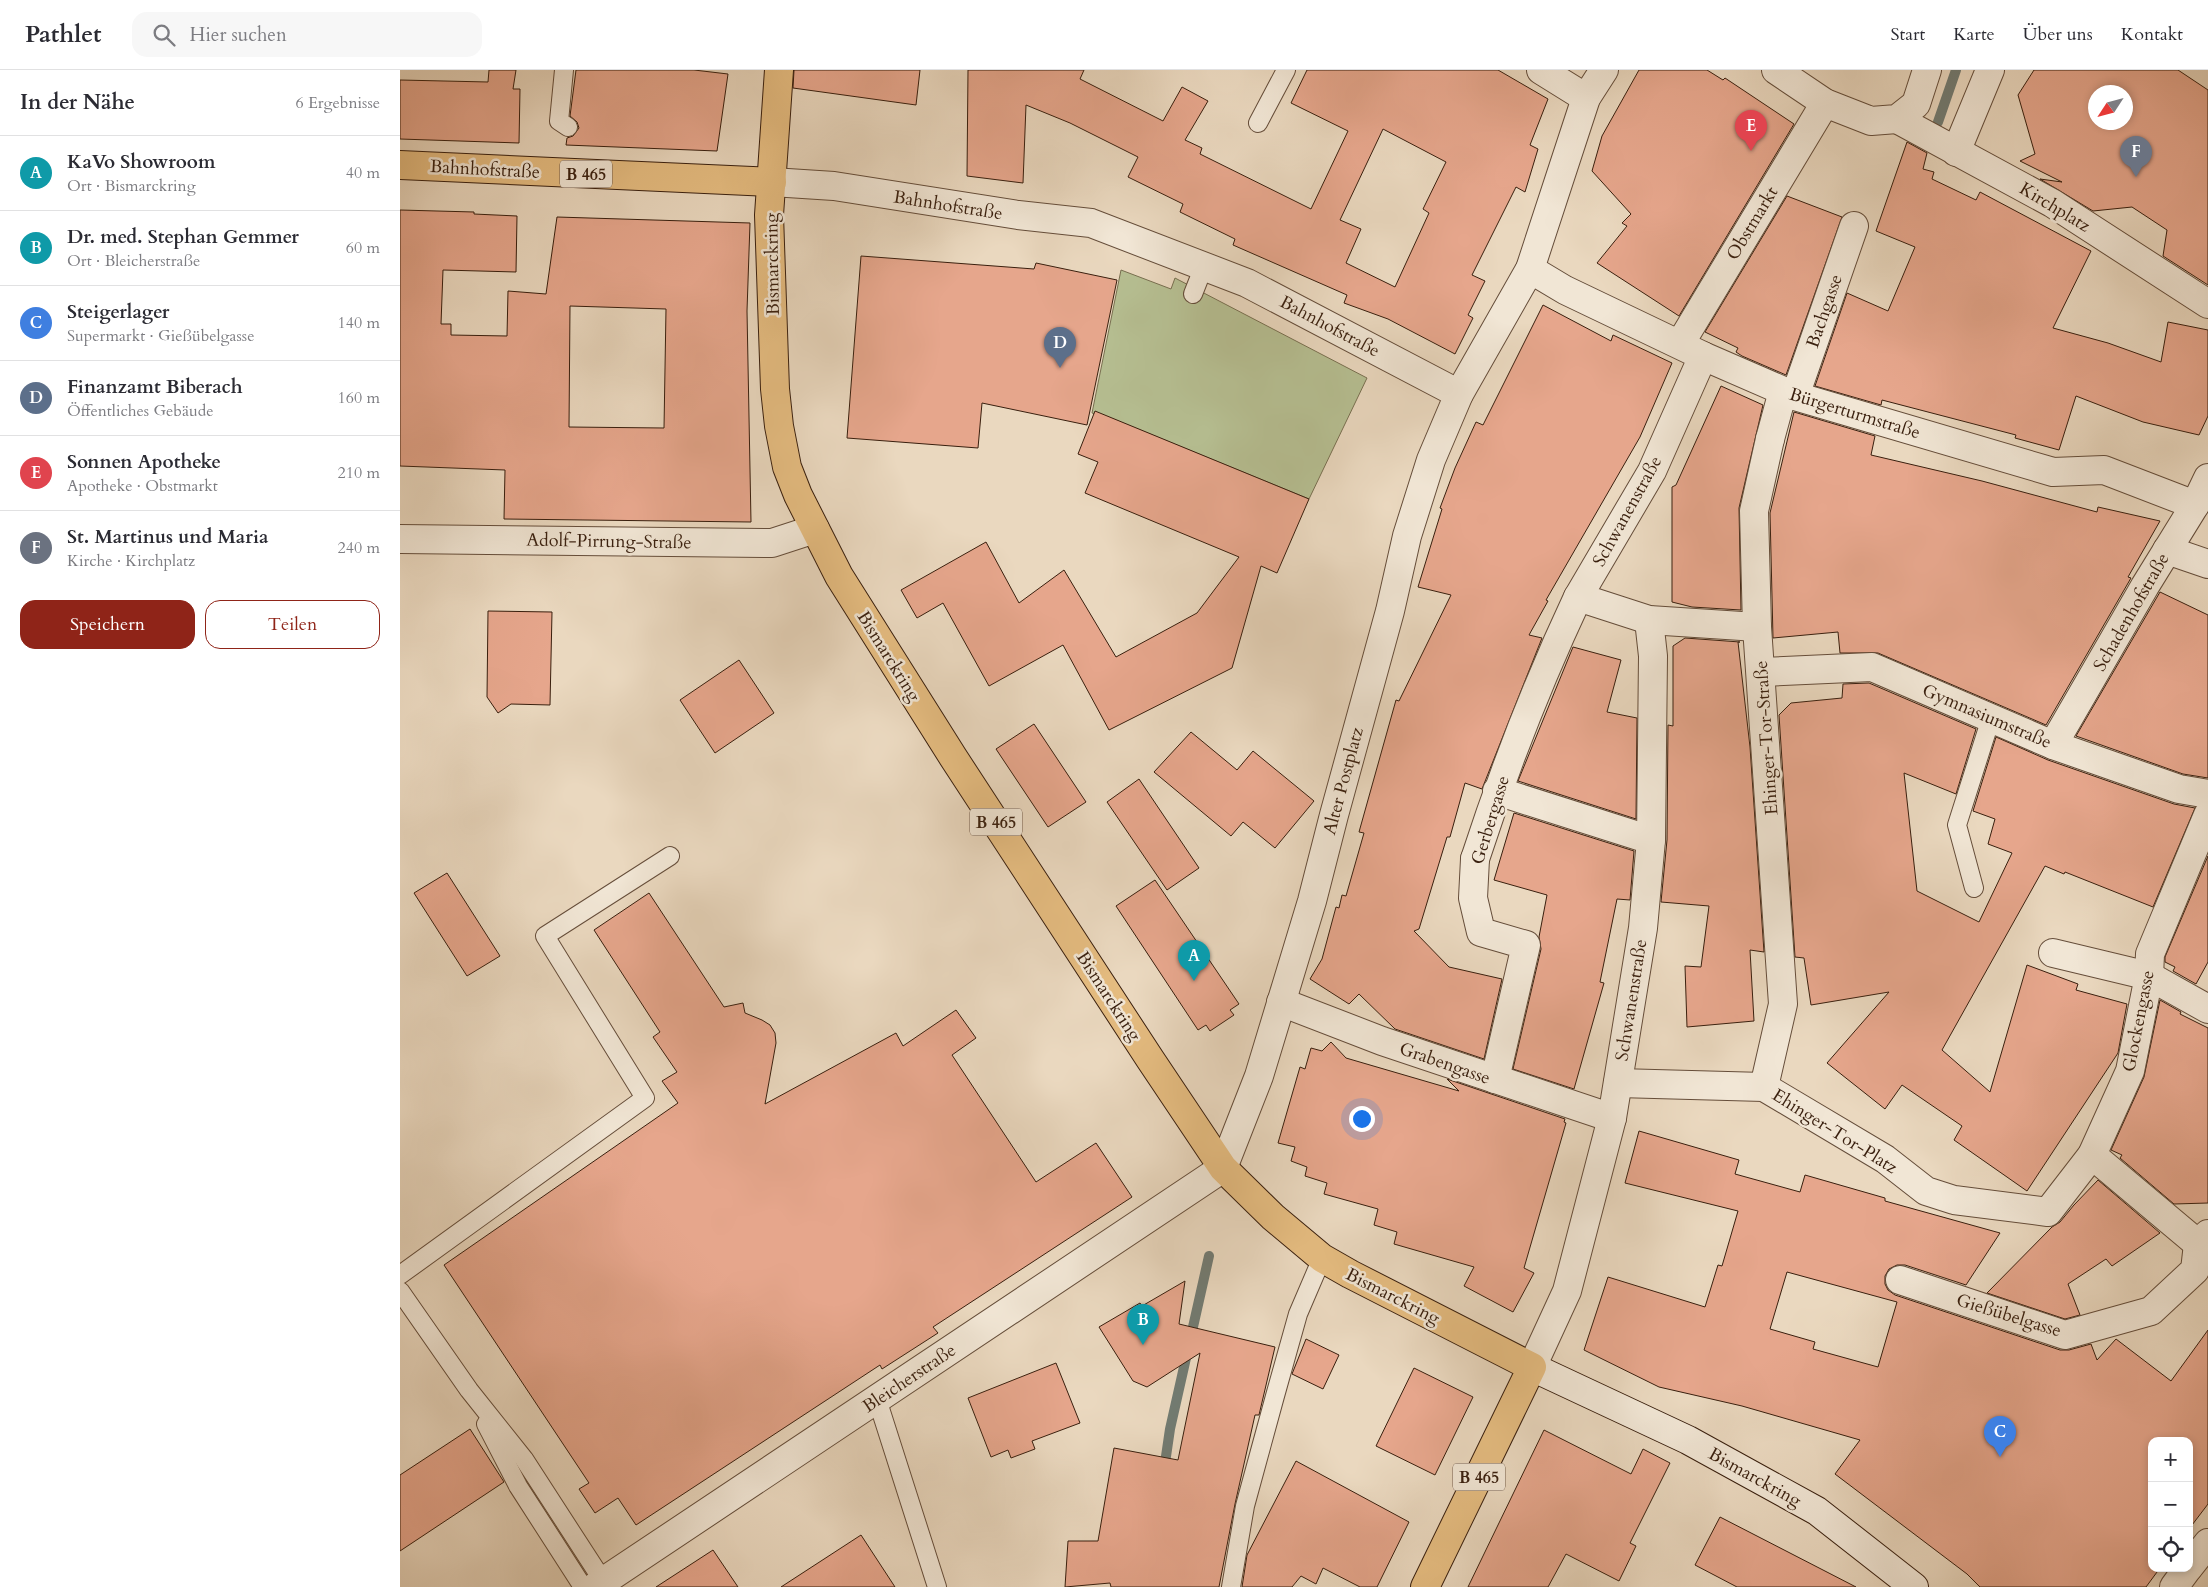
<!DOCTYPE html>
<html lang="de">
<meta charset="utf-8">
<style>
:root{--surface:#fff;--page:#f7f7f7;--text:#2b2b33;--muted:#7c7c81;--line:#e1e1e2;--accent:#8f2418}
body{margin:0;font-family:Cardo,serif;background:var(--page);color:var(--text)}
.controls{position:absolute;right:15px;bottom:15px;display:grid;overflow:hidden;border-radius:10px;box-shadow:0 2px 8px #0003}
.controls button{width:45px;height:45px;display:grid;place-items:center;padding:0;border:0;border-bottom:1px solid var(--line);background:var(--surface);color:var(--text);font:25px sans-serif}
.compass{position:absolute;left:1688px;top:15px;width:45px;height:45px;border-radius:50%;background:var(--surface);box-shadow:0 2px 8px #0003;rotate:234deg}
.you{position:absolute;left:961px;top:1048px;width:18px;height:18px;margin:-12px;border:4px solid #fff;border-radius:50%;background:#1a73e8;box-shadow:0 0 0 8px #1a73e833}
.badge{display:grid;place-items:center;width:32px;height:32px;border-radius:50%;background:var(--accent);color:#fff;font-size:16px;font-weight:700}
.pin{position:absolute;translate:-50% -41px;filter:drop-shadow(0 1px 2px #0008)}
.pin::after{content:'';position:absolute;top:26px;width:18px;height:15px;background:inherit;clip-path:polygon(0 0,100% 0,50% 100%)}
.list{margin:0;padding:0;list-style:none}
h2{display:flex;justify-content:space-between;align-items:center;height:65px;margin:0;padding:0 20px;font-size:21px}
h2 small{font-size:16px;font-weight:400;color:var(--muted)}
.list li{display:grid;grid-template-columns:32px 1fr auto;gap:15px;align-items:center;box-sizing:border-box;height:75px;padding:0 20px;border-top:1px solid var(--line)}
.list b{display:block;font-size:19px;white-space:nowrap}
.list p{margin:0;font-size:16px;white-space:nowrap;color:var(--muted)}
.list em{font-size:16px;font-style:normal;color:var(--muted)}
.actions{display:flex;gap:10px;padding:15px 20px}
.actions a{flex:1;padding:11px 0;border:1px solid var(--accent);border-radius:15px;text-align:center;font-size:18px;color:var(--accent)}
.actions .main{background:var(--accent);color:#fff}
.icon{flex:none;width:28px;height:28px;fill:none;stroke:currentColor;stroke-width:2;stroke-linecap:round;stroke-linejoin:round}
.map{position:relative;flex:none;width:1808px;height:1517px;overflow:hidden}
header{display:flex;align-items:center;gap:30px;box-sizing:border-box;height:70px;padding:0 25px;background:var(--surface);border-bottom:1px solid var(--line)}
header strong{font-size:24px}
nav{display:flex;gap:28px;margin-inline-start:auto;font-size:18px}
.search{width:350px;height:45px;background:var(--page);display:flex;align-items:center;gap:12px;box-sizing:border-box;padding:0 18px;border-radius:15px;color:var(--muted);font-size:19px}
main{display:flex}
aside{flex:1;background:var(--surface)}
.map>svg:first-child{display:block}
.green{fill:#b6bf92;stroke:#786f50}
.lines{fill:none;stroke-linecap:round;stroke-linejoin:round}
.stream{stroke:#727b72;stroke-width:10}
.building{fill:#e6a68c;stroke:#391f0e;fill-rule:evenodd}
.service-casing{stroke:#654d3a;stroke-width:20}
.pedestrian-casing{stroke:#654d3a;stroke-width:30}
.minor-casing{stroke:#654d3a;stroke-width:30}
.secondary-casing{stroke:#391f0e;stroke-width:30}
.primary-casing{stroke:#391f0e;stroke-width:30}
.service{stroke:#f1e6d5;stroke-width:18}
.pedestrian{stroke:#f1e6d5;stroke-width:28}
.minor{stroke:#f1e6d5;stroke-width:28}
.secondary{stroke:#f1e6d5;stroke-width:28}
.primary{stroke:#e5bc80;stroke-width:28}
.labels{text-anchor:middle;stroke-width:5;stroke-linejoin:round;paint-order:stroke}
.shield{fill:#f1e6d5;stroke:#705b4a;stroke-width:1}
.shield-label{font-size:16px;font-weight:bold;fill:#391f0e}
.street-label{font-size:18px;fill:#391f0e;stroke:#f1e6d5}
</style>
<header>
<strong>Pathlet</strong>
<div class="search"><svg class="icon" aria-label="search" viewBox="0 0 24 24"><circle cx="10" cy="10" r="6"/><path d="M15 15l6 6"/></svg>Hier suchen</div>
<nav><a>Start</a><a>Karte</a><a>Über uns</a><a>Kontakt</a></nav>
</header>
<main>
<aside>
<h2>In der Nähe<small>6 Ergebnisse</small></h2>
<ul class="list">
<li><span class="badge" style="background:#0f9aa8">A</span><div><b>KaVo Showroom</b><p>Ort · Bismarckring</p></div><em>40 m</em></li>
<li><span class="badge" style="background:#0f9aa8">B</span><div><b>Dr. med. Stephan Gemmer</b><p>Ort · Bleicherstraße</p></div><em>60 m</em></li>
<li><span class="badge" style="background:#3f7fe0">C</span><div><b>Steigerlager</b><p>Supermarkt · Gießübelgasse</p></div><em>140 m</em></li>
<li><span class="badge" style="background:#5c6f8a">D</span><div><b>Finanzamt Biberach</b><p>Öffentliches Gebäude</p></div><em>160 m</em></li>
<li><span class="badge" style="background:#e0444e">E</span><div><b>Sonnen Apotheke</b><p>Apotheke · Obstmarkt</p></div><em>210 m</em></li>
<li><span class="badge" style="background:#6b7280">F</span><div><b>St. Martinus und Maria</b><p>Kirche · Kirchplatz</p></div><em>240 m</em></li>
</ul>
<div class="actions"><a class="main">Speichern</a><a>Teilen</a></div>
</aside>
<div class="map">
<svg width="1808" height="1517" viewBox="0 0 1808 1517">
<rect width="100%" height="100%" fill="#ead8bf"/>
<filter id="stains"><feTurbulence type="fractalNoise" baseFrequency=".004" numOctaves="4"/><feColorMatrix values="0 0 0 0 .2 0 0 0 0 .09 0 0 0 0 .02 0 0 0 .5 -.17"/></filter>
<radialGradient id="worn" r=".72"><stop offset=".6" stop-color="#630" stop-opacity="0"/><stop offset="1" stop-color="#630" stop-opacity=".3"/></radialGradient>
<!-- green -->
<path class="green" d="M721 200 771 219 775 208 967 308 909 429 713 349 692 343Z"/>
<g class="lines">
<!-- stream -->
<g class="stream">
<path d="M1538 52 1556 0"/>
<path d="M764 1400 770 1359 809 1186"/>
</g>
</g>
<!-- building -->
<g class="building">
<path d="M89 0H116L113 19H120L119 73 0 69V10L88 12Z"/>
<path d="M176 0H294L328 4 317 81 166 75 167 68 173 66 179 58 177 52 170 46Z"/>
<path d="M394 0H520L516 35 393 18Z"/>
<path d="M568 0H684L680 9 763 51 782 17 808 31 785 70 802 78 800 84 911 139 948 61 891 33 907 0H1098L1148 29 1130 75 1138 79 1125 122 1116 117 1072 205 1085 211 1068 245 1073 248 1055 284 988 249 944 233 947 225 833 175 835 169 780 142 783 134 728 107 738 87 670 53 626 35 623 113 567 106ZM983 59 1046 92 1023 139 1029 143 995 217 946 193 961 159 940 150Z"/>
<path d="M1239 0H1307L1323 10 1325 8 1394 54 1279 246 1197 193 1227 156 1222 153 1231 144 1192 101 1202 66Z"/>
<path d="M1634 0H1778L1808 20V215L1763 186 1767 160 1732 137 1693 141 1640 109 1662 112 1620 91 1635 84 1618 25ZM1696 22H1726V52H1696Z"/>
<path d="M1507 72 1527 83 1523 99 1534 102 1532 109 1576 130 1580 122 1691 181 1653 258 1708 273 1761 292 1768 252 1808 260V346L1799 365 1743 352 1676 326 1659 380 1615 368 1616 365 1482 330 1481 335 1415 316 1447 223 1488 241 1515 177 1476 161Z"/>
<path d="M1387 126 1442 147 1386 305 1342 286 1336 282 1338 278 1305 262Z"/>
<path d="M0 140 74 142V144L117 146 116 202 43 200 41 254H51V265L107 266 108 221 146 224 157 147 350 153 347 241 351 452 104 449 105 400 0 396ZM170 236 266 239 264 358 169 357Z"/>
<path d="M461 186 634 199 636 193 717 210 687 355 582 333 578 378 447 368Z"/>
<path d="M1143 235 1211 271 1213 265 1272 293 1240 367 1146 530 1148 531 1129 565 1142 568 1082 719 1065 713 1050 767H1047L1019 859 1014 861 1049 897 1102 909 1084 989 995 959 959 924 949 934 910 909 922 889 936 837 939 838 942 825 946 826 964 763 959 762 996 630 999 631 1051 525 1018 517 1042 439 1040 438 1055 398 1076 352 1083 355Z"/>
<path d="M1321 316 1363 335 1339 438 1341 540 1292 537 1272 532V417L1276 415Z"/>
<path d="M695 341 909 429 877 503 861 496 832 598 709 660 663 575 589 616 543 533 517 548 501 520 586 472 619 533 664 500 716 587 797 543 839 487 685 423 698 392 678 384Z"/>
<path d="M1394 342 1475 366 1471 385 1582 411 1697 442 1698 437 1760 451 1728 507 1731 508 1646 655 1478 583H1440L1438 562 1373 568 1370 443Z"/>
<path d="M1760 522 1808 545V708L1783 704 1676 666Z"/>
<path d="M88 541 152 542 150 635 111 634 98 643 87 627Z"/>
<path d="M1285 568 1340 572H1338L1350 677 1364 882 1350 880 1354 951 1287 957 1285 896 1301 897 1309 836 1261 832 1267 770 1268 655 1273 656V576Z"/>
<path d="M1173 577 1221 590 1207 642 1237 648 1236 749 1118 711Z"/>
<path d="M339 590 374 643 315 683 280 630Z"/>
<path d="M1469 613 1576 659 1556 724 1504 703 1517 821 1579 852 1612 783 1588 774 1595 749 1573 741 1596 667 1648 690 1774 734 1795 738 1753 837 1665 802 1664 804 1645 796 1542 980 1590 1022 1627 895 1678 914 1676 920 1727 934 1718 983 1627 1121 1554 1070 1562 1056 1502 1015 1485 1039 1427 993 1489 922 1411 935 1404 888 1395 887 1379 645 1391 633 1442 628 1443 614Z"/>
<path d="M634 654 686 732 648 757 596 679Z"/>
<path d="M791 662 837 700 853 681 914 731 875 778 843 752 831 766 754 702Z"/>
<path d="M739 709 799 798 767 820 707 732Z"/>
<path d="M1114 743 1234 781 1230 830 1217 829 1200 912 1204 913 1174 1019 1113 999 1141 879 1139 867 1147 825 1094 810Z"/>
<path d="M1808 786V892L1796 914 1773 901 1775 897 1765 892V887Z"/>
<path d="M47 803 100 886 67 906 14 823Z"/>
<path d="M755 810 839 934 830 940 834 945 810 961 806 955 798 960 716 836Z"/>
<path d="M249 823 324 937 343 933 345 943 362 950 370 955 375 963 376 973 365 1034 496 963 503 976 556 940 576 968 552 985 636 1112 696 1073 732 1127 533 1257 538 1263 482 1299 480 1295 236 1455 218 1428 195 1443 179 1419 189 1413 44 1195 278 1033 262 1011 277 1002 253 967 260 962 194 860Z"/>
<path d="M1760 930 1781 942 1780 944 1808 958V1133L1774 1134 1720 1088 1722 1085 1711 1080 1744 1007Z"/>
<path d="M931 972 946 988 1059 1021 1047 1009 1165 1049 1164 1052 1166 1053 1124 1198 1134 1203 1113 1242 1064 1216 1074 1197 994 1174 997 1162 974 1155 978 1139 924 1124 927 1113 905 1106 907 1097 891 1091 895 1077 878 1073 900 997 905 999 911 978 922 981Z"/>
<path d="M1239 1061 1339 1090 1335 1104 1400 1122 1405 1105 1485 1128V1131L1600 1163 1566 1215 1505 1195H1497L1489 1199 1485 1206V1214L1488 1220 1495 1225 1660 1280H1669L1691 1274 1697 1290 1716 1269 1771 1311 1808 1260V1434L1789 1459V1371H1752V1498H1760L1746 1517H1580L1567 1504 1435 1404 1460 1370 1342 1336 1259 1317 1184 1280 1208 1207 1305 1237 1318 1195 1322 1196 1338 1141 1225 1113ZM1387 1202 1497 1232 1478 1297 1413 1279 1415 1272 1370 1259Z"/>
<path d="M1698 1110 1760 1163 1712 1196 1706 1189 1668 1214 1680 1245 1665 1249 1587 1223 1652 1157 1660 1152 1674 1135Z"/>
<path d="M785 1211 779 1254 875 1277 859 1345H855L835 1434 819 1517H711L710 1513 665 1517 668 1471H698L714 1378 778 1390 800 1283 747 1317 733 1311 699 1257 740 1233 742 1236Z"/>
<path d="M906 1269 939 1285 923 1319 892 1304Z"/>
<path d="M656 1293 680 1353 632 1371 635 1379 611 1388 608 1380 591 1387 568 1328Z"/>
<path d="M1014 1298 1073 1327 1035 1405 976 1376Z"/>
<path d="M70 1359 104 1412 0 1481V1405Z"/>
<path d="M1144 1360 1231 1404 1243 1379 1270 1393 1230 1473 1236 1476 1219 1511 1166 1484 1148 1517H1068Z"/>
<path d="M896 1391 1009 1452 977 1517H960L923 1498 916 1514 901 1506 892 1517H842L847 1485Z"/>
<path d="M1320 1447 1456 1517H1337L1295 1495Z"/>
<path d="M461 1465 495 1517H381Z"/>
<path d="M313 1480 338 1517H256Z"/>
</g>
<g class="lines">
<!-- service casing -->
<g class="service-casing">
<g id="service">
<path d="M164 0 159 51 168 57"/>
<path d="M858 53 886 0"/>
<path d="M793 224 804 196"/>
<path d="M1574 818 1557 755 1591 648"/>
<path d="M0 1205 245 1028 145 866 270 786"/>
<path d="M0 1221 69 1320 124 1389 203 1511"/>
<path d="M477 1329 537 1517"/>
<path d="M86 1354 118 1416 183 1517"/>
<path d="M831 1517 845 1436 875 1326 898 1244 922 1188"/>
</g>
</g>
<!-- pedestrian casing -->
<g class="pedestrian-casing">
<g id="pedestrian">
<path d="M1497 49 1652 133 1808 234"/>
<path d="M1556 82 1590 0"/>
<path d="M1303 286 1395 326 1653 402 1704 400 1795 435"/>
<path d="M1395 326 1454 156"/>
<path d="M1370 369 1383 321"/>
<path d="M1767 480 1808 494"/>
<path d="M1653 675 1745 516 1795 435 1808 408"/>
<path d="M1075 789 1073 828 1081 862 1126 875 1095 1009"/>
<path d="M1500 1210 1665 1265 1751 1241 1795 1200 1798 1174"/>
</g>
</g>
<!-- minor casing -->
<g class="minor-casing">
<g id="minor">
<path d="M1141 0 1186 28"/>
<path d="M1376 0 1425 33 1471 51 1497 49 1516 34 1527 0"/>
<path d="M372 112 434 116 618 145 691 153 847 213 1059 324"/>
<path d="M1130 199 1165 220 1303 286 1252 401 1178 527 1249 550 1357 557"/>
<path d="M1280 274 1425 33"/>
<path d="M0 469 372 473 415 459"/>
<path d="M1362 602 1472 597 1653 675 1779 719 1808 724"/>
<path d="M1097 721 1251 770"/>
<path d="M1075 789C1104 700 1138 612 1178 527"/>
<path d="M1653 883 1749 906 1808 939"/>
<path d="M881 932 982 971 1212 1048"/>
<path d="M1218 1013 1364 1017 1485 1089 1526 1121 1554 1130 1648 1142 1692 1085 1730 1001 1749 906 1750 884 1808 745"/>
<path d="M1364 1017 1383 934 1357 557 1354 441 1370 369"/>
<path d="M1692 1085 1798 1174 1808 1164"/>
<path d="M1132 1297 1167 1221 1212 1048 1243 858 1251 770 1253 586 1249 550"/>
<path d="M1789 1497 1808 1473"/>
<path d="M195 1517 823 1098 859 1006 912 831 934 745 990 541 1007 466 1031 390 1059 324 1130 199 1186 28 1204 0"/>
<path d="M1774 1517 1788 1498"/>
</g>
</g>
<!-- secondary casing -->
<g class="secondary-casing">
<path id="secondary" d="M1132 1297 1288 1370 1417 1441 1514 1517"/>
</g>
<!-- primary casing -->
<g class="primary-casing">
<g id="primary">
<path d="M379 0 369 145 375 319 379 356 387 397 398 425 439 506 553 687 750 989 823 1098 873 1147 922 1188 950 1204 1132 1297 1025 1517"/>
<path d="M0 95 372 112"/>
</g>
</g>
<!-- service -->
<use href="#service" class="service"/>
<!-- pedestrian -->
<use href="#pedestrian" class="pedestrian"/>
<!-- minor -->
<use href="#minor" class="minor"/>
<!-- secondary -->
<use href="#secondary" class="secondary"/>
<!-- primary -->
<use href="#primary" class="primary"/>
</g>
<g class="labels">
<!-- shield labels -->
<g class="shield">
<rect x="160" y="90.5" width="52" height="27" rx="4"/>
<rect x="570" y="738.5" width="52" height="27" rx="4"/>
<rect x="1053" y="1393.5" width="52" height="27" rx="4"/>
</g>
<g class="shield-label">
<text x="186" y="110">B 465</text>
<text x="596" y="758">B 465</text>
<text x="1079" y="1413">B 465</text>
</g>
<!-- street labels -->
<g class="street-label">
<text transform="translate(85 99) rotate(3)" y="6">Bahnhofstraße</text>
<text transform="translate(548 135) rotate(9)" y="6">Bahnhofstraße</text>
<text transform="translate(1655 137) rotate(31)" y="6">Kirchplatz</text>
<text transform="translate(1352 153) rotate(-59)" y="6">Obstmarkt</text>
<text transform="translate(372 194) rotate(-91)" y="6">Bismarckring</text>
<text transform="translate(1424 241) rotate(-71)" y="6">Bachgasse</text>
<text transform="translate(930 256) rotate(28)" y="6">Bahnhofstraße</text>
<text transform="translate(1455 343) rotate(17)" y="6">Bürgerturmstraße</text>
<text transform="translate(1227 441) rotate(-61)" y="6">Schwanenstraße</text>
<text transform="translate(209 471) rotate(1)" y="6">Adolf-Pirrung-Straße</text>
<text transform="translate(1731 542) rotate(-60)" y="6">Schadenhofstraße</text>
<text transform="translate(489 586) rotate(58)" y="6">Bismarckring</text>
<text transform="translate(1587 646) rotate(23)" y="6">Gymnasiumstraße</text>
<text transform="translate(1366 668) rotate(-94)" y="6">Ehinger-Tor-Straße</text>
<text transform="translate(943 711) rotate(-75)" y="6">Alter Postplatz</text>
<text transform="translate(1090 750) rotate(-73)" y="6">Gerbergasse</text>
<text transform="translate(709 926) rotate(57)" y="6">Bismarckring</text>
<text transform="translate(1231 930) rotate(-81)" y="6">Schwanenstraße</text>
<text transform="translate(1738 951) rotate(-79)" y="6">Glockengasse</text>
<text transform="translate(1045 993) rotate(19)" y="6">Grabengasse</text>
<text transform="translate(1435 1061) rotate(32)" y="6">Ehinger-Tor-Platz</text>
<text transform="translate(993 1226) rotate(27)" y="6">Bismarckring</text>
<text transform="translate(1609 1245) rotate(17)" y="6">Gießübelgasse</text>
<text transform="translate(509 1308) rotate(-34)" y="6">Bleicherstraße</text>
<text transform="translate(1355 1407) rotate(29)" y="6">Bismarckring</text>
</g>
</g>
<rect width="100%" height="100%" filter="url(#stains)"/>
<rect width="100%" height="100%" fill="url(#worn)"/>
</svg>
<div class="controls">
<button>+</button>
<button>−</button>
<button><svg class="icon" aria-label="locate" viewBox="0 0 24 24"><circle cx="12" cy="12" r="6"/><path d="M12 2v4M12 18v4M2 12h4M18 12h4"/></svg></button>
</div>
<svg class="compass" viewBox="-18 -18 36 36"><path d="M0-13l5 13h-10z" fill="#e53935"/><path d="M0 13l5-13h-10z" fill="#7c7c81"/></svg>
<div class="you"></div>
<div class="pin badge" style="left:794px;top:911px;background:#0f9aa8">A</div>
<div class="pin badge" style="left:743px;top:1275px;background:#0f9aa8">B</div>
<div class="pin badge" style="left:1600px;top:1387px;background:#3f7fe0">C</div>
<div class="pin badge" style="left:660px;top:298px;background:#5c6f8a">D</div>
<div class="pin badge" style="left:1351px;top:81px;background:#e0444e">E</div>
<div class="pin badge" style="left:1736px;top:107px;background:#6b7280">F</div>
</div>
</main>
